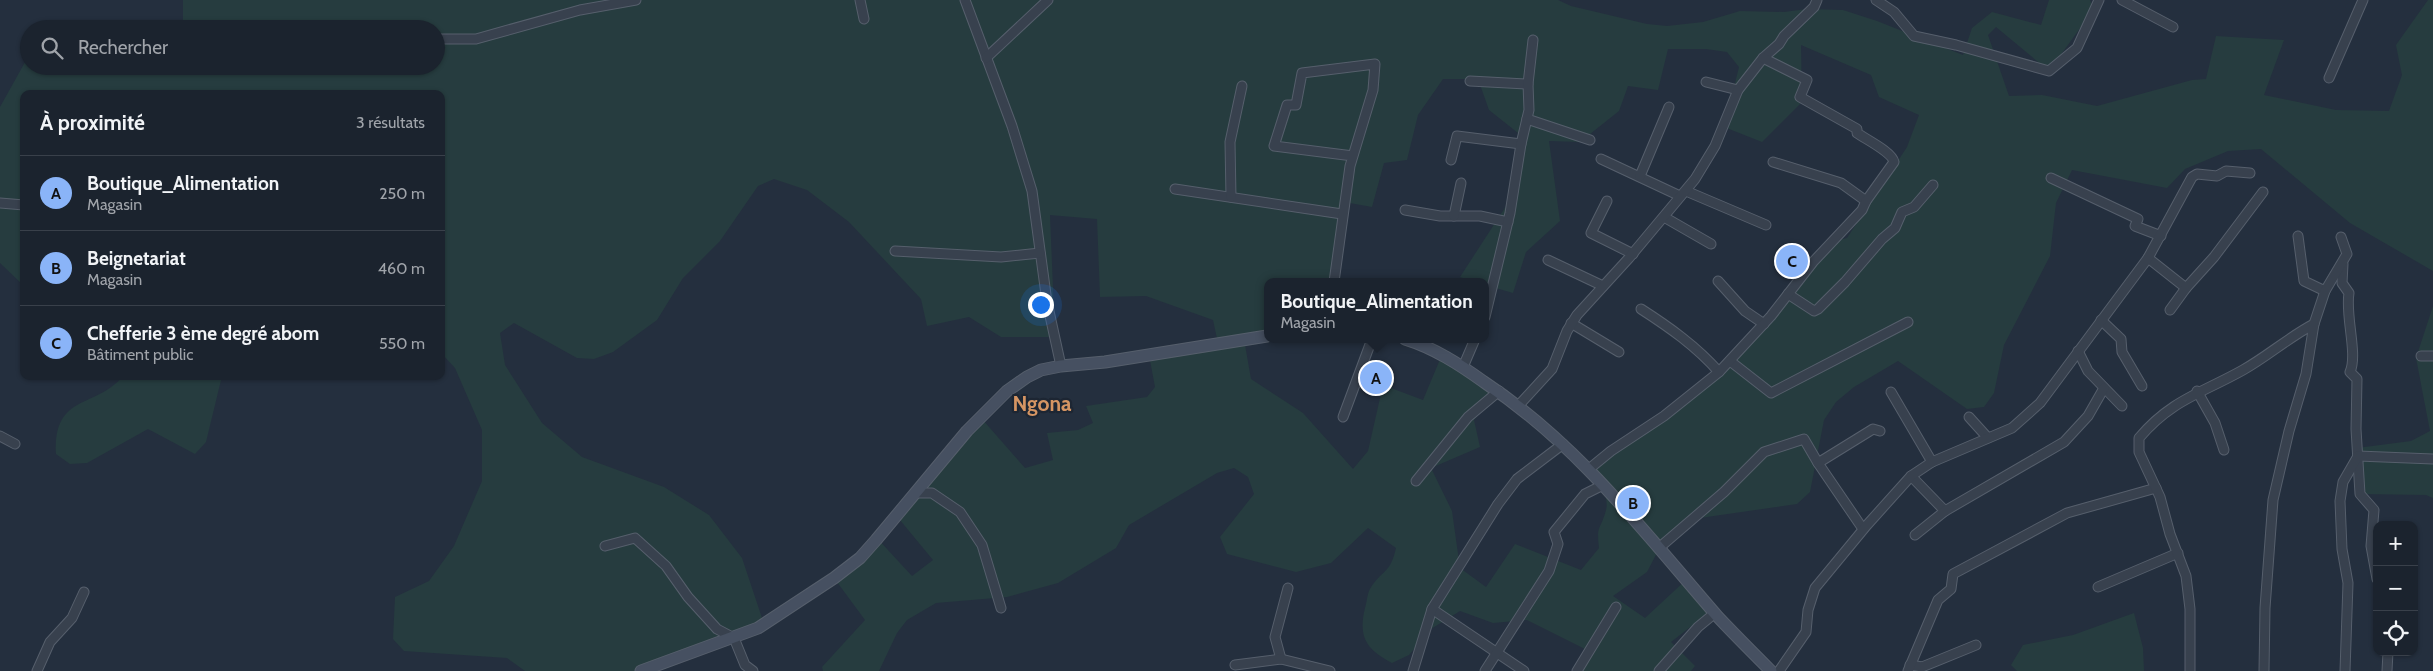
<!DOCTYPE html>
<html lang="fr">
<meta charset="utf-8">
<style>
:root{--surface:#1b232e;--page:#242b36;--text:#f1f3f6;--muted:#a0a4aa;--line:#39404a;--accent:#8ab4f8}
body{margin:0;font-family:Cabin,sans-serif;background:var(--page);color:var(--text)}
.controls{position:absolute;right:15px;bottom:15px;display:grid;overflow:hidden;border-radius:10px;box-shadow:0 1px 4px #0004}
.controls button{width:45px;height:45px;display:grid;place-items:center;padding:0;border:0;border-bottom:1px solid var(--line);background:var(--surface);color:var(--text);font:25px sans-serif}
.you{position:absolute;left:1040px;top:304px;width:18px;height:18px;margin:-12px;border:4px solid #fff;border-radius:50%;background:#1a73e8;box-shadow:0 0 0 8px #1a73e833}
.badge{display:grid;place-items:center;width:32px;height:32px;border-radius:50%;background:var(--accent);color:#111;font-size:16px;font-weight:700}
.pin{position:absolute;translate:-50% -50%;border:2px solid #fff;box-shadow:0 1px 5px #0006}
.popup{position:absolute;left:1264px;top:278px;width:225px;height:65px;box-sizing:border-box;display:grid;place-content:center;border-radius:10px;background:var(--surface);filter:drop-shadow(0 1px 4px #0005);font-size:16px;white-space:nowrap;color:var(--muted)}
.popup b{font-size:19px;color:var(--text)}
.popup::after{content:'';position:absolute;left:50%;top:100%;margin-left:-10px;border:10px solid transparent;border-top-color:var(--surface)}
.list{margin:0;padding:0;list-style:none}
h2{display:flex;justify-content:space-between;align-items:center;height:65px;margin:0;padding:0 20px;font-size:21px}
h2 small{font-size:16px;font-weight:400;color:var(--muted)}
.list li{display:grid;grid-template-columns:32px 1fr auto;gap:15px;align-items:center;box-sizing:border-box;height:75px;padding:0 20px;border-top:1px solid var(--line)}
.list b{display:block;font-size:19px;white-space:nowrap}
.list p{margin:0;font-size:16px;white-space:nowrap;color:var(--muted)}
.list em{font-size:16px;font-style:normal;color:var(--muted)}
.icon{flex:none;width:28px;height:28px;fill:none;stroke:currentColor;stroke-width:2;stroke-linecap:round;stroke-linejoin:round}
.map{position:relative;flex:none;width:2433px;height:671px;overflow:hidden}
.search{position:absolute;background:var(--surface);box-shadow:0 1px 4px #0004;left:20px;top:20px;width:425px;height:55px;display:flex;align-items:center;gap:12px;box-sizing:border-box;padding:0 18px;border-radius:28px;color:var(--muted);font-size:19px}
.panel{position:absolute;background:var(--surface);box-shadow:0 1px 4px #0004;left:20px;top:90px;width:425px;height:290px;border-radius:10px}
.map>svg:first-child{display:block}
.green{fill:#263c3f;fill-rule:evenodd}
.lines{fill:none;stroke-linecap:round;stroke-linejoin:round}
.street-casing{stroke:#565f6c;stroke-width:11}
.secondary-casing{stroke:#565f6c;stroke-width:13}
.street{stroke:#38414e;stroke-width:9}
.secondary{stroke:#465061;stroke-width:11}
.labels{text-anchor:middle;stroke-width:4.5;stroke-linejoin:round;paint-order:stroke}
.quarter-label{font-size:21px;font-weight:bold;fill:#d59563;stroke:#1d2633}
</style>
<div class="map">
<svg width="2433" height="671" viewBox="0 0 2433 671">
<rect width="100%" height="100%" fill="#242f3e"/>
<!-- green -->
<g class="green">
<path d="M183 0H1558L1571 6 1647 24 1667 26 1703 22 1740 11 1784 12 1807 9 1843 10 1877 21 1963 55 1972 28 1992 12 2041 25 2049 0H2090L2094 9 2049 71 1996 27 1988 35 2009 96 2042 95 2097 106 2192 80 2206 79 2216 36 2284 40 2264 95 2336 110 2389 111 2402 75 2396 45 2428 0H2433V271L2350 223 2261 149 2228 151 2185 169 2167 188 2072 170 2056 203 2050 256 2004 345 1994 393 1984 407 1967 409 1898 361 1854 387 1836 402 1824 420 1810 492 1797 504 1700 518 1660 547 1647 572 1613 596 1645 618 1687 579 1712 610 1671 642 1695 666 1691 671H1575L1587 650 1527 620 1493 623 1460 611 1431 629 1409 655 1392 663C1366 649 1358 637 1365 608 1367 602 1367 594 1370 589 1381 570 1390 575 1396 548L1368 528 1331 563 1296 572 1227 554 1220 537 1254 494 1248 477 1234 468 1217 473 1129 525 1116 548 1058 583 1007 597 936 603 907 620 897 633 879 671H823L822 667 865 620 834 578 875 536 912 576 933 560 895 514 982 419 1025 468 1053 460 1047 433 1078 430 1093 423 1086 406 1147 397 1155 387 1149 355 1218 343 1213 320 1146 296 1100 297 1097 219 1050 215 1055 337H1001L969 317 927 326 921 299 849 222 807 190 774 179 758 186 720 241 683 278 657 320 613 352 594 359 577 358 514 323 500 333 505 365 542 423 582 457 664 487 709 515 742 558 766 630 666 662 649 671H525L507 658 404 651 393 639 395 597 429 581 454 546 482 481V430L455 368 441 353V94H24V286L0 263V107L29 55V66H436V29H183ZM1801 45 1871 75 1879 97 1919 115 1907 147 1847 238 1831 242 1800 271 1782 297 1721 372 1587 467C1596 478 1610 494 1606 510 1601 530 1596 524 1599 548L1581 570 1515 544 1486 587 1460 568 1452 511 1431 468 1480 447 1474 420 1499 391 1441 357 1423 400 1383 385 1368 451 1353 469 1303 413 1251 379 1244 339 1267 336V282H1334L1344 202 1372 207 1384 163 1407 160 1418 115 1443 79H1478L1489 110 1518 133 1515 172 1508 203 1460 277 1475 282H1485V285L1513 293 1526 252 1560 221 1549 141 1580 142 1619 111 1628 86 1658 90 1668 49H1706L1727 52 1739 67 1724 127 1762 142 1802 102Z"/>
<path d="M2433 306V498L2426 495 2360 494 2357 448 2411 441 2430 431 2416 358Z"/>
<path d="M123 376H222L206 442 195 454 148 429 87 463 70 464 56 454C53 393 96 409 123 376Z"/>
<path d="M2134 613 2143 648 2144 671H2017L2011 665 2023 645 2073 635Z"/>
</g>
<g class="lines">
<!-- street casing -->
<g class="street-casing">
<g id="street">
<path d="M860 0 864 19"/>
<path d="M965 0 1012 126 1032 191 1047 302 1061 366"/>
<path d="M1876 0 1894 12 1914 36 1956 45 2049 71 2077 48 2099 0"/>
<path d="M2122 0 2173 27"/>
<path d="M436 39H476L580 10 636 0"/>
<path d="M986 58 1048 0"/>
<path d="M2329 78 2363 0"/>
<path d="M1470 81 1528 84"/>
<path d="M1706 82 1738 90"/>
<path d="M1527 119 1590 140"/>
<path d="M1601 159 1680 196"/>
<path d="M1451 160 1457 136 1521 144"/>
<path d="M1773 162 1841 183 1866 201"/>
<path d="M1640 176 1669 107"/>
<path d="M2051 178 2138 219 2135 226 2161 236"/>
<path d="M1175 189 1342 214"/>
<path d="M1686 191 1766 225"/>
<path d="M1231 197 1230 142 1242 86"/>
<path d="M1607 201 1591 233 1633 254"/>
<path d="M0 203 24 205"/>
<path d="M1405 210 1440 216H1480L1508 222"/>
<path d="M1454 216 1461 183"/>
<path d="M1664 217 1711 244"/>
<path d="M2298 236 2304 281 2325 291"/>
<path d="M895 251 1001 257 1040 253"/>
<path d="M2148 258 2186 288"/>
<path d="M1548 260 1603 286"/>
<path d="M2343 264 2342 283 2349 293C2345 316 2358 354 2350 372L2357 379 2356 429 2360 494 2374 510 2371 546 2377 579"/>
<path d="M1718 281 1745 311 1764 324"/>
<path d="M1334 282 1350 166 1373 90 1375 64 1302 73 1296 105H1287L1274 146 1353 156"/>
<path d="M1788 294 1814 311 1818 309 1845 282 1882 239 1895 228 1902 212 1914 207 1933 185"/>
<path d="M1641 309C1669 327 1696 346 1719 372"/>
<path d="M2170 310 2186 288 2214 257 2263 192"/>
<path d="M1485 317 1510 213 1521 144 1529 110 1528 84 1533 40"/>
<path d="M2101 320 2121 339 2122 352 2142 386"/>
<path d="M1571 323 1619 352"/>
<path d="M2078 351 2088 371 2122 406"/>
<path d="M2421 356H2433"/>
<path d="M1730 361 1771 393 1908 322"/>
<path d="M1463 367 1475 339"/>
<path d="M2197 391 2215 423 2224 450"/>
<path d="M1891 392 1932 462"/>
<path d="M1519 405 1552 369 1567 331 1577 315 1629 258 1695 179 1715 146 1738 90 1763 58 1779 44 1784 36 1814 7 1817 0"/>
<path d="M1343 417 1372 339"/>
<path d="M1969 417 1988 438"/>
<path d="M0 436 15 444"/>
<path d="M1818 463 1863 529"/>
<path d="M1589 469 1611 451 1664 416 1719 372 1771 316 1813 262 1862 210 1866 201 1894 162C1892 152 1867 140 1857 133V129L1800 97 1807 80 1763 58"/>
<path d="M1911 476 1945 511"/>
<path d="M1416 481 1468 417 1499 391"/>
<path d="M915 493H932L960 512 982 545 1001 608"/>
<path d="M1915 535 1945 511 2064 442 2088 416 2104 388"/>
<path d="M605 546 635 538 666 566 688 597 717 629 734 638 745 665 753 671"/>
<path d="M1660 547 1724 492 1764 452 1804 439 1818 463 1873 429 1880 431"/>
<path d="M2098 587 2178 553"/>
<path d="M1432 609 1524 671"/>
<path d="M1281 659 1275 637 1288 588"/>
<path d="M1235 665 1281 659 1330 671"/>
<path d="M1910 665 1922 667 1976 645"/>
<path d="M37 671 50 642 72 618 84 592"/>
<path d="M1413 671 1432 609 1498 504 1517 479 1563 444"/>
<path d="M1485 671 1549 571 1558 544 1554 532 1585 494 1603 485"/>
<path d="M1577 671 1616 607"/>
<path d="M1659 671 1698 627 1715 613"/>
<path d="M1779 671 1806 632 1808 610 1815 588 1867 525 1911 476 1932 462 2012 428 2040 403 2148 258 2192 177 2197 174 2217 176 2226 171 2250 173"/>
<path d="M1908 671 1938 600 1951 589 1953 574 2067 513 2156 488"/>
<path d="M2190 671V609L2186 576 2170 534 2160 497 2139 452V438C2171 400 2202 393 2243 370 2268 356 2289 337 2314 324"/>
<path d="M2264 671 2265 608 2273 500 2289 431 2306 374 2314 324 2325 291 2347 254 2341 237"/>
<path d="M2345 671 2348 583 2342 549 2340 501 2343 482 2358 456 2433 459"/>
<path d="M2387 671 2388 652"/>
</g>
</g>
<!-- secondary casing -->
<g class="secondary-casing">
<g id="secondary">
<path d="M1405 339C1434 348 1459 364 1484 382 1579 445 1644 532 1718 617 1735 635 1753 653 1771 671"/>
<path d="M641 671 758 628 834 578 860 558 876 540 967 431 1007 391 1027 377 1041 370 1061 366 1105 362 1267 336"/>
</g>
</g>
<!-- street -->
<use href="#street" class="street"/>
<!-- secondary -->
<use href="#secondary" class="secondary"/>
</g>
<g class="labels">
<!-- quarter labels -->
<g class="quarter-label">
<text x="1042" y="411">Ngona</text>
</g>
</g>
</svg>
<div class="controls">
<button>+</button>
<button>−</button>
<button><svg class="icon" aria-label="locate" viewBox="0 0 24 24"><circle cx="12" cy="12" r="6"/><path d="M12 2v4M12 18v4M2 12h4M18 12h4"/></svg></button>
</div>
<div class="you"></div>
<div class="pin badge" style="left:1376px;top:378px">A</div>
<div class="popup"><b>Boutique_Alimentation</b>Magasin</div>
<div class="pin badge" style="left:1633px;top:503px">B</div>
<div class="pin badge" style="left:1792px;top:261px">C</div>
<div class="search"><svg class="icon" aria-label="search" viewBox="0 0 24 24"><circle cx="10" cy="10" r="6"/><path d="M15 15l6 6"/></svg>Rechercher</div>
<section class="panel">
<h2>À proximité<small>3 résultats</small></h2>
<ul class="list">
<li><span class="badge">A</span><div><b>Boutique_Alimentation</b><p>Magasin</p></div><em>250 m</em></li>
<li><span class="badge">B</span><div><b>Beignetariat</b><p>Magasin</p></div><em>460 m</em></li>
<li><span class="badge">C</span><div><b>Chefferie 3 ème degré abom</b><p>Bâtiment public</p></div><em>550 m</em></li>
</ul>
</section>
</div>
